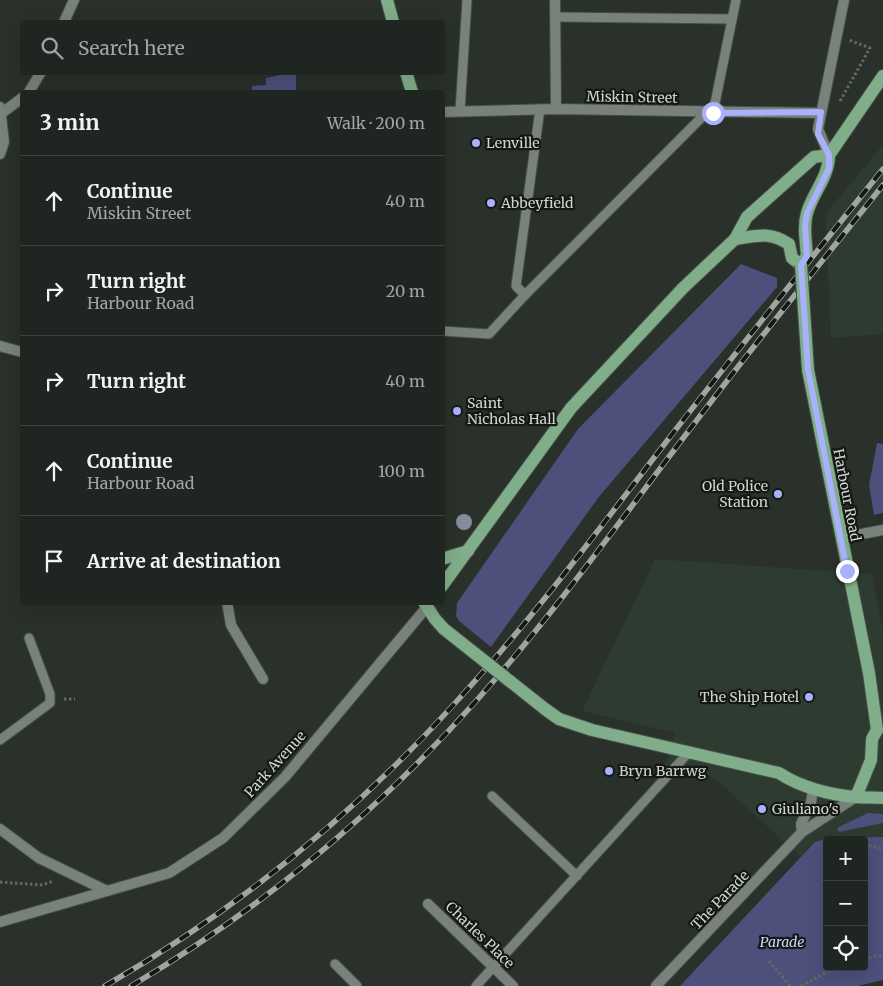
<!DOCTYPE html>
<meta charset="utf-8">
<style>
:root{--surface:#1f2520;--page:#272d29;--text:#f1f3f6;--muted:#a1a5a5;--line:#3c423e}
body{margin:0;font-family:Merriweather,serif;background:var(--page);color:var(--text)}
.controls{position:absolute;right:15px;bottom:15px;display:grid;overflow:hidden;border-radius:5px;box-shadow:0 5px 20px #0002}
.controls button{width:45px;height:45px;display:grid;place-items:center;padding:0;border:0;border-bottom:1px solid var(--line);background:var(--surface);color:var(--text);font:25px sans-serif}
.stop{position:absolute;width:15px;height:15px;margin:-11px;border:4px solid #a9b0fc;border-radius:50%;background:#fff}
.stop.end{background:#a9b0fc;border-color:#fff;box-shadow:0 1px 5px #0008}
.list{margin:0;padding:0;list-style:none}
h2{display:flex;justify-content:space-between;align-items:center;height:65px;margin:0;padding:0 20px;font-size:21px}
h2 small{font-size:16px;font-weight:400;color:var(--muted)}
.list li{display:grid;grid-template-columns:32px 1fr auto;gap:15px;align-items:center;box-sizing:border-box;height:90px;padding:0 20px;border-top:1px solid var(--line)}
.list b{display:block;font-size:19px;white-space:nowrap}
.list p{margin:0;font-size:16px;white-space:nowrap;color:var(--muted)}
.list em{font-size:16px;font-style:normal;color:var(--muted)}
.icon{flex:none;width:28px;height:28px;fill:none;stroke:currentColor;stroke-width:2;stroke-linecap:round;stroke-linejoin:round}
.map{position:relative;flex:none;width:883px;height:986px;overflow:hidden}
.search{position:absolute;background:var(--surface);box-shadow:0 5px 20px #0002;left:20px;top:20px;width:425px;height:55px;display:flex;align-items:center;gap:12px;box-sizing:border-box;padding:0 18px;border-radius:5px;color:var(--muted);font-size:19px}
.panel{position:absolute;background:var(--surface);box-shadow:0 5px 20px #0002;left:20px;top:90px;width:425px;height:515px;border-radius:5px}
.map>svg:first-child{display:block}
.built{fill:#2d3b30}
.green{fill:#4c507b;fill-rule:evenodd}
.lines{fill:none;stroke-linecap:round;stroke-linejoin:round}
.service-casing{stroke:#474e48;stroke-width:11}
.minor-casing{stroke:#474e48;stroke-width:12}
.tertiary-casing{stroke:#474e48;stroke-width:12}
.primary-casing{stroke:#474e48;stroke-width:14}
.path{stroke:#626963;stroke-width:3;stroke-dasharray:2.5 2.5;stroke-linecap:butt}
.service{stroke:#79827a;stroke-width:9}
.minor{stroke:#79827a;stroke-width:10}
.tertiary{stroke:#79827a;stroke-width:10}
.primary{stroke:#81ae8a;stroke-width:12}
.rail-casing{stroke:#9fa5a0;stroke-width:5.5}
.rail{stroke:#141815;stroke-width:4;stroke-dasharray:11;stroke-linecap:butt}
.primary-bridge-casing{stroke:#474e48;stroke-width:14;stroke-linecap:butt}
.primary-bridge{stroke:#81ae8a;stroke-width:12}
.tree{fill:#868c9c}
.route{stroke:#a9b0fc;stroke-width:6}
.poi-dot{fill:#a9b0fc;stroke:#141815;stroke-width:2}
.labels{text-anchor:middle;stroke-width:4.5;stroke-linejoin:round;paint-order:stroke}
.street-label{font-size:14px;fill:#d0d5d1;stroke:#141815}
.poi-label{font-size:14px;fill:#d0d5d1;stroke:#141815;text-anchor:start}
.park-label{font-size:14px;font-style:italic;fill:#d2d7fa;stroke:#141815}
</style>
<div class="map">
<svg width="883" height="986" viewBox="0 0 883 986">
<rect width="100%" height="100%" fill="#29312a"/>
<!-- built -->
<g class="built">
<path d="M883 145V334L831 338 826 224 828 211Z"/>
<path d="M655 559 872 574 883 630V837L828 838 815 842 801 857 712 776 665 765 675 733 582 711Z"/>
</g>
<!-- green -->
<g class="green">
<path d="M289 73H296V92H252V86L266 85V78Z"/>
<path d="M741 264 777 278V287L598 498 491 647 459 621 456 616 457 603 578 429Z"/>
<path d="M877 443 883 444V513L874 515 869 485Z"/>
<path d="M868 813 883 814V823L839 832 837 828Z"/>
<path d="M883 837V980L858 986H680L815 842 828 838ZM827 840H864V967H827Z"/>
</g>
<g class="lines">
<!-- service casing -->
<g class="service-casing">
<g id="service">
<path d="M555 17 732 19"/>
<path d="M460 111 467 0"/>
<path d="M713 113 736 0"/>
<path d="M525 295 516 286 540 109"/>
<path d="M442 331 489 334 525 295 706 113"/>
<path d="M0 740 50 703V694L29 638"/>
<path d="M492 796 577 876"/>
<path d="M335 964 357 986"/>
<path d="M476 986 689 752"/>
</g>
</g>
<!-- minor casing -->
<g class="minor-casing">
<g id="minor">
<path d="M555 0 556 109"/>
<path d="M64 22 74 0"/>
<path d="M29 92 41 72"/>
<path d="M0 107 4 142 0 154"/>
<path d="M442 112 556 109 821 113"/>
<path d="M2 113 22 98"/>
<path d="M829 155 818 129 844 0"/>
<path d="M0 346 22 352"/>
<path d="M841 538 883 530"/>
<path d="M227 602 231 625 263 679"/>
<path d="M0 829 39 858 107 891"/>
<path d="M802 832 801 824 811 803 813 788"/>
<path d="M428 904 513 986"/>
<path d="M656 986 802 832 856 797"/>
</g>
</g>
<!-- tertiary casing -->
<g class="tertiary-casing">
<path id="tertiary" d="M0 922 169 873 223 838 285 777 426 608"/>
</g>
<!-- primary casing -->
<g class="primary-casing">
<g id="primary">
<path d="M387 0 393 22"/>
<path d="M406 72 412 92"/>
<path d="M829 155 883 76"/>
<path d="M735 239C758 236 769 231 789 244L792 258 801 265 807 256C806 242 803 227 807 213 813 192 829 177 829 155"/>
<path d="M808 370 869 673 877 730"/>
<path d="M442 559 468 551"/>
<path d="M442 586 571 408 683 288 735 239 747 217 814 157 829 155"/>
<path d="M424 602 435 619 444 629"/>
<path d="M545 709 559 719 592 730 779 773C800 787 830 795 856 797 865 798 874 797 883 798"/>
<path d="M856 797 871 760 872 739 877 730"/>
</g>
</g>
<!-- path -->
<g class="path">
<path d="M840 101 870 48 849 40"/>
<path d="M64 699H75"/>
<path d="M837 837 847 840"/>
<path d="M864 844 883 849"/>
<path d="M0 882 42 885 54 881"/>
<path d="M864 959 883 955"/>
<path d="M769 961 790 986"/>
<path d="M801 986 836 967"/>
</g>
<!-- service -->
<use href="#service" class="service"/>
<!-- minor -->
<use href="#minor" class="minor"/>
<!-- tertiary -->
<use href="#tertiary" class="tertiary"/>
<!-- primary -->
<use href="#primary" class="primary"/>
<!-- rail casing -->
<g class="rail-casing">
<g id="rail">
<path d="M105 986C240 908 362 808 466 691 536 614 599 529 663 446 735 353 809 261 883 169"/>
<path d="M131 986C260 910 377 812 477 700 560 607 631 505 707 407 764 332 824 259 883 185"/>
</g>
</g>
<!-- rail -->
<use href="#rail" class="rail"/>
<!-- primary-bridge casing -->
<g class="primary-bridge-casing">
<g id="primary-bridge">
<path d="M801 265 808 370"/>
<path d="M444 629 545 709"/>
</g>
</g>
<!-- primary-bridge -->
<use href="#primary-bridge" class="primary-bridge"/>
</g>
<!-- trees -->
<circle class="tree" cx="464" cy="522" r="8"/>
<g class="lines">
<!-- route -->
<path class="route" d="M713 113 821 112 818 134 829 155V168L807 213 805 226 807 256 801 265 808 370 847 571"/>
</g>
<!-- markers -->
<g class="poi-dot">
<circle cx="476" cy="143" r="5"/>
<circle cx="491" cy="203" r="5"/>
<circle cx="457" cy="411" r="5"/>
<circle cx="778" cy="494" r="5"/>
<circle cx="809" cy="697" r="5"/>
<circle cx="609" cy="771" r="5"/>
<circle cx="762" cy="809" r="5"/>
</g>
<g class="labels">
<!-- street labels -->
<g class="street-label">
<text transform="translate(632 97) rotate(1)" y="5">Miskin Street</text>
<text transform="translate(847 495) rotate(79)" y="5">Harbour Road</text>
<text transform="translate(275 764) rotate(-48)" y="5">Park Avenue</text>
<text transform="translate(720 900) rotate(-46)" y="5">The Parade</text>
<text transform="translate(480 935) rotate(44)" y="5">Charles Place</text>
</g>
<!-- poi labels -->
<g class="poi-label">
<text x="486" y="148">Lenville</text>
<text x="501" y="208">Abbeyfield</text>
<text x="467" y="408">Saint<tspan x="467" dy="16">Nicholas Hall</tspan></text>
<text x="768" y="491" text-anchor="end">Old Police<tspan x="768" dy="16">Station</tspan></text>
<text x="799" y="702" text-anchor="end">The Ship Hotel</text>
<text x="619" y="776">Bryn Barrwg</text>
<text x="772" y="814">Giuliano's</text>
</g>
<!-- park labels -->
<g class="park-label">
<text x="782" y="947">Parade</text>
</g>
</g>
</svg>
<div class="controls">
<button>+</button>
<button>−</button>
<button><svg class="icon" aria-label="locate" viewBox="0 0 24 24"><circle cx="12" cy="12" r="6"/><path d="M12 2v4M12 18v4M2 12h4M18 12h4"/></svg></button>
</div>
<div class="stop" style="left:713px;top:113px"></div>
<div class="stop end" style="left:847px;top:571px"></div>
<div class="search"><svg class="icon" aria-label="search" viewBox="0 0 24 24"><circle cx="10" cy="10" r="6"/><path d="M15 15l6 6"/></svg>Search here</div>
<section class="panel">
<h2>3 min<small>Walk · 200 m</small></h2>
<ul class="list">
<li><svg class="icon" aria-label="ahead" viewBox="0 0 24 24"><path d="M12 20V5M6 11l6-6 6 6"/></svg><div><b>Continue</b><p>Miskin Street</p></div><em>40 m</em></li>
<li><svg class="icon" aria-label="right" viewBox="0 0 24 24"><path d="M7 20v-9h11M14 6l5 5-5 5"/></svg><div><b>Turn right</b><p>Harbour Road</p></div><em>20 m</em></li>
<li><svg class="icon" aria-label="right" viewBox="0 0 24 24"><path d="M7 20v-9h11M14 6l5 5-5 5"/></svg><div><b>Turn right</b></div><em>40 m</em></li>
<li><svg class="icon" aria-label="ahead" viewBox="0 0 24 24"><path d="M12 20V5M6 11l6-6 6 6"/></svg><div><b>Continue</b><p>Harbour Road</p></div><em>100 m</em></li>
<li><svg class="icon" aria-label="arrive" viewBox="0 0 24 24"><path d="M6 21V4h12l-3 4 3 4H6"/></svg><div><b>Arrive at destination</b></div></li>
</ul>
</section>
</div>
